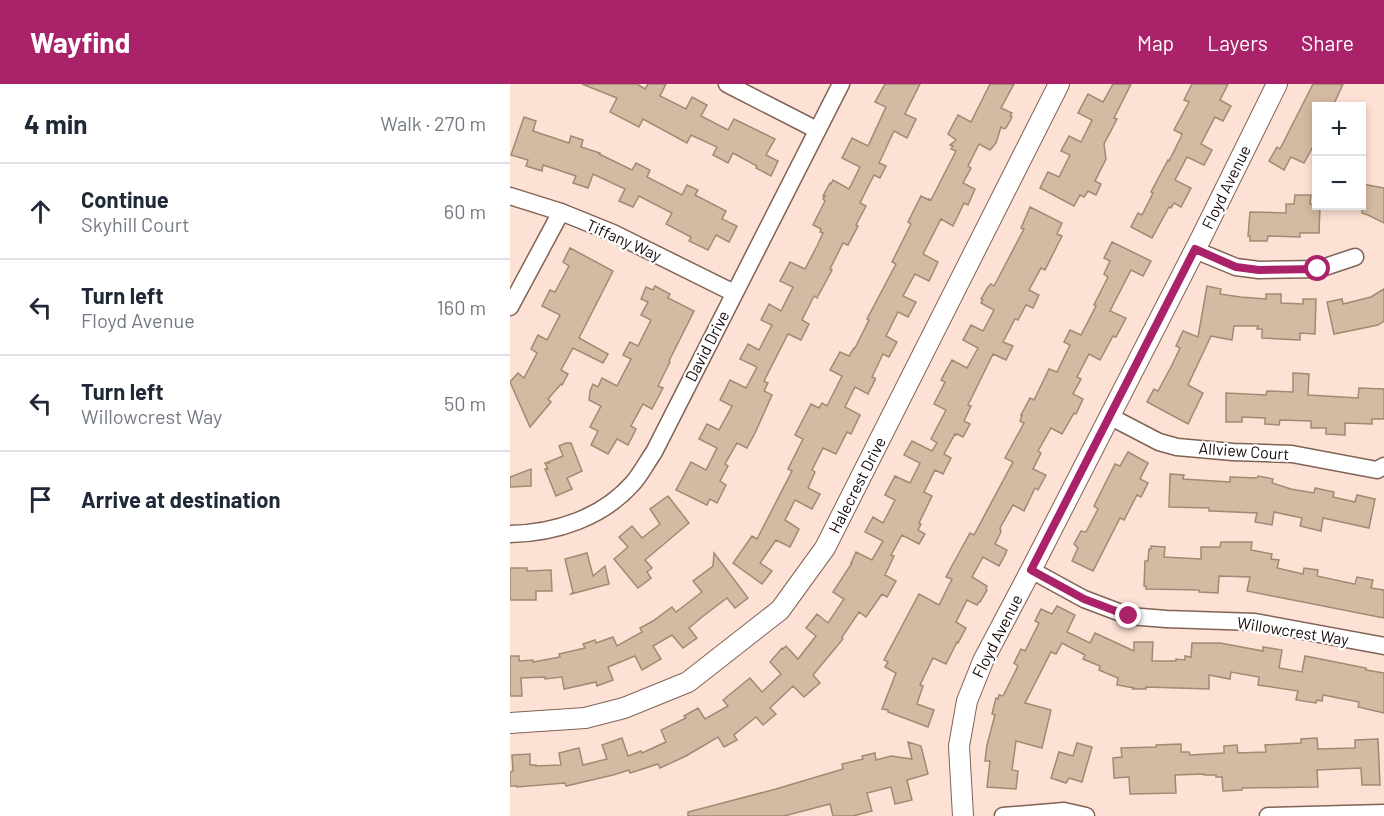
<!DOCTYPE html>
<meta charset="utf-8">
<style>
:root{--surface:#fff;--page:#f2f2f3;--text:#1f2937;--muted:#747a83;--line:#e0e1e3;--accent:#aa236a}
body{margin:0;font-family:Barlow,sans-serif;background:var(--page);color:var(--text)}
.controls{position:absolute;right:18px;top:18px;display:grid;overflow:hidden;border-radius:0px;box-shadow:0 3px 9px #0003}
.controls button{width:54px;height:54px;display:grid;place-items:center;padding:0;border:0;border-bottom:2px solid var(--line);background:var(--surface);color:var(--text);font:30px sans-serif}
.stop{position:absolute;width:18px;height:18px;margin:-14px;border:4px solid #aa236a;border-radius:50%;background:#fff}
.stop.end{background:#aa236a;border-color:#fff;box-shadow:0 2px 6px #0008}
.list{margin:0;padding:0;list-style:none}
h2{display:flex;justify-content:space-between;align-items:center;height:78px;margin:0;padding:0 24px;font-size:26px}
h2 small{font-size:20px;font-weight:400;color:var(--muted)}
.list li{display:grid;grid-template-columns:39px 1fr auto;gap:18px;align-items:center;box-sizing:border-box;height:96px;padding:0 24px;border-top:2px solid var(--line)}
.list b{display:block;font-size:22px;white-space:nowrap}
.list p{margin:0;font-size:20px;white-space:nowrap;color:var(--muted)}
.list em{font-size:20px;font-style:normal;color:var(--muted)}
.icon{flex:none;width:33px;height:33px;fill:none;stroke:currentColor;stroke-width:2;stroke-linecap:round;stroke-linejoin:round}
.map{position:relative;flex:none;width:874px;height:732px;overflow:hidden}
header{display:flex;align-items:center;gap:36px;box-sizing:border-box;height:84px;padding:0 30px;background:var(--accent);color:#fff}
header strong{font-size:28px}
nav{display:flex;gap:33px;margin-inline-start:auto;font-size:21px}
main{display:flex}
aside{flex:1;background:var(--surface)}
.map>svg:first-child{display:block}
.building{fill:#d4baa2;stroke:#a18972;stroke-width:1.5}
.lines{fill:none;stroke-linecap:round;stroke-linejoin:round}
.minor-casing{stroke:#816355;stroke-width:19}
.tertiary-casing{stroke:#816355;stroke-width:22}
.minor{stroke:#fff;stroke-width:16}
.tertiary{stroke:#fff;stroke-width:20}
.route{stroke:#aa236a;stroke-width:8}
.labels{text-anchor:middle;stroke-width:4.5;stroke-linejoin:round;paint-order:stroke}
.street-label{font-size:16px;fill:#150a06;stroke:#fff}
</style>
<header>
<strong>Wayfind</strong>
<nav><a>Map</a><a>Layers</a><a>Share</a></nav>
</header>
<main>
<aside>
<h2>4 min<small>Walk · 270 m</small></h2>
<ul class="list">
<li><svg class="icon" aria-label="ahead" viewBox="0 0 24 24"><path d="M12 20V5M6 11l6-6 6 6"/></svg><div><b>Continue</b><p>Skyhill Court</p></div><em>60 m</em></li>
<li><svg class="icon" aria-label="left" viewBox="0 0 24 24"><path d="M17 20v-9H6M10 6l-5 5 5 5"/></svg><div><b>Turn left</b><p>Floyd Avenue</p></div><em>160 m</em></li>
<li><svg class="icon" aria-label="left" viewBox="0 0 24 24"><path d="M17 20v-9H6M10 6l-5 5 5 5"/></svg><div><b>Turn left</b><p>Willowcrest Way</p></div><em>50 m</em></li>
<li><svg class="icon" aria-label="arrive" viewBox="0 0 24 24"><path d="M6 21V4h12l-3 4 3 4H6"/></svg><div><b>Arrive at destination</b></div></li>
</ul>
</aside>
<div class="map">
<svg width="874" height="732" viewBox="0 0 874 732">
<rect width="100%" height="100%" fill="#fde1d4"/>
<!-- building -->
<g class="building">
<path d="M72 0H127L135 5 138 0H156L150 12 176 25 182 13 197 21 191 32 218 46 224 35 265 55 256 71 268 77 261 92 246 84 247 82 223 69 218 79 203 71 207 63 181 51 177 59 133 35 129 43 100 28 107 14Z"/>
<path d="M375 0H410L395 30 406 35 397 54 384 47 369 79 376 82 370 94 364 91 350 119 356 122 346 141 348 142 338 161 333 159 320 185 322 186 307 214 304 212 292 236 299 240 291 256 278 250 254 297 258 299 254 307 262 311 245 349 237 364 227 359 215 380 218 382 210 397 216 401 207 419 200 415 197 421 166 406 181 378 196 386 207 364 189 355 197 340 209 346 222 322 210 316 220 296 236 304 247 283 230 275 238 260 249 266 262 241 251 236 259 220 271 227 283 203 270 197 280 178 295 185 307 162 313 149 310 148 311 145 303 141 315 117 313 115 315 112H313L320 99 321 100 323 96 339 105 350 83 332 74 342 54 358 62 376 23 365 18Z"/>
<path d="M480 0H504L491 24 502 29 500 32 502 33 496 44 494 45 491 43 486 59 480 66 469 60 458 82 461 84 453 99 465 105 458 121 454 119 443 142 431 135 413 170 428 178 419 197 405 190 393 212 406 218 398 233 388 228 376 252 387 258 381 269 379 273 373 270 362 293 365 294V296L358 310 345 303 335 323 350 331 341 350 337 348 326 370 313 364 302 386 305 388 298 404 310 410 302 425 285 416 275 436 289 445 280 463 266 456 250 479 262 487 252 500 223 479 242 452 247 455 282 387 278 385 293 355 285 351 301 320 309 324 312 319 317 322 332 292 320 286 330 268 339 272 344 264H345L359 236 357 235 386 180 382 178 401 140 398 138 411 112 419 116V115L421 116 446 67 441 65 443 62 440 61 446 56 438 50 448 31 461 38Z"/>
<path d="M603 0H621L604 34 607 35 594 60 596 75 585 97 591 100 586 111 578 107 574 113 570 111 564 122 530 104 538 88 549 93 560 71 551 67 559 52 571 58 582 36 568 29 578 10 593 18Z"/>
<path d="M682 0H718L710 16 721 22 713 37 705 33 691 60 702 66 694 81 677 73 665 96 681 104 671 123 664 119 661 124 659 123 642 154 621 143 628 129 632 131 643 109 641 108 658 76 659 77 671 53 672 50 664 46 679 18 674 16Z"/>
<path d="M803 0H833L823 22H807V55L794 79 781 73 774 86 759 77 767 63 770 65Z"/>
<path d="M14 33 26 37 23 47 59 59 61 52 73 56 71 63 90 69 89 70 122 86 126 79 140 86 137 93 172 111 177 101 188 106 185 111 216 127 212 135 227 142 219 158 206 151 198 166 179 157 181 153 156 140 162 129 129 112 123 123 109 117 115 105 83 90 78 104 63 99 66 92 33 81 32 87 16 82 18 76 1 71Z"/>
<path d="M852 100 874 104V139L858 131 852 129Z"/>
<path d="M785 111H801L800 120 810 122 809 149H790V153L758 152 757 157H740V152H738L740 128 776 129V120H784Z"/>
<path d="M520 123 552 139 547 150 552 152 535 186 531 184 519 206 529 211 523 224 516 221 508 236 505 235 493 258 503 262 496 276 483 270 458 321 461 322 454 337 460 340 453 353 447 350 446 351 445 350 434 370 441 374 433 390 425 386 414 408 422 412 409 439 411 440 408 446 415 450 409 460 392 451 381 471 384 472 375 491 386 497 377 513 372 510 356 533 349 528 332 553 333 555 303 591 310 599 294 613 283 602 260 624 266 630 253 641 246 633 224 651 227 656 214 663 208 653 176 672 150 684 148 680 120 689 119 686 103 691 56 702 55 699 7 703V702H0V688L3 687 2 671 20 670V681H26V682L51 681 49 669 69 664 73 681 97 675 92 661 112 654 118 672 131 667 132 669 156 658 151 646 176 634 174 632 188 624 195 635 218 622 213 616 240 594 252 608 271 590 260 578 272 564 273 565 276 562 288 575 306 552 296 544 307 530 318 539 334 515 323 508 342 479H341L346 468 362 476 373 457 355 448 363 433 373 439 385 416 375 411 385 392 400 399 410 379 394 371 402 357 422 367 427 359 421 355 436 326 424 320 435 298 431 296 442 276 457 284 468 264 453 256 461 241 473 247 484 226 471 219 473 216 471 215 478 203 481 200 484 202 514 145 511 144Z"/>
<path d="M602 158 641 177 633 192 621 186 600 227 616 234 606 253 603 252 590 276 579 270 567 293 571 295 563 310 573 315 566 330 564 329 552 350 541 344 528 367 531 369 523 385 536 391 528 406 525 404 514 427 503 421 490 444 491 448 485 460 497 466 495 471 489 482 473 473 462 493 477 502 476 505 477 506 470 518H469L467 521 457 516 446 538 456 544 448 559 447 558 436 580 423 574 410 601 413 602 407 620 424 626 418 643 378 628V626L372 625 386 589 375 583 378 578 374 576 409 510 429 521 442 495 436 493 444 478 460 449 464 451 503 378 495 374 514 339 510 337 512 331H511L520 314 524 316 539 285 547 288 560 261 554 258 560 246 571 251 586 222 584 221 598 193 594 190 600 177 594 174Z"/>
<path d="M60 164 103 187 69 254 98 270 93 279 63 264 51 286 58 290 52 301 51 300 38 315 41 318 20 343 0 298 8 289 14 294 27 269 21 265 28 251 37 256 50 231 32 222 40 206 45 208 59 182 53 178Z"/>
<path d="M145 202 160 210 158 214 184 227 159 277 160 278 148 302 153 304 142 325 133 320 121 342 126 345 118 361 107 355 98 370 81 361 88 347 80 343 91 322 79 316 80 307 83 300 88 303 92 294 107 302 121 275 113 271 120 258 128 262 141 236 131 231 138 218 131 215 136 203 143 206Z"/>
<path d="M697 202 711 205 710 210 730 213 756 215V210H771V219L793 220V215H806L805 250 790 249V256L752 254V245H747L748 242H724L722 256 701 252 678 301 693 309 678 340 637 318 644 305 648 307 662 281 670 264 666 262 673 247 688 253Z"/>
<path d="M874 205V237L868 241 824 250 817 218 832 215 833 220 861 213Z"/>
<path d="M783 289 799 290 798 311 848 314 849 304 874 305V335H862V340L835 339V351L816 350V344H801V337L770 336 769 341 755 340V334L732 333V338H716V309L756 311 757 307 783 308Z"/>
<path d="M56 359H61L72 387 57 394 62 405 46 412 35 385H38L35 379H39L38 378 53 372 49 362Z"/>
<path d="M618 368 638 379 630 395 638 399 631 413 627 411 614 436 610 434 583 487 562 477 568 464 564 460 571 447 576 448 588 425 584 422 605 380 610 382Z"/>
<path d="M21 385V402L0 403V393Z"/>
<path d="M660 390 674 391 673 395 720 398V393L747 394 748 392 763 395 762 399 781 405 804 409 805 404 824 408 823 413 845 418 847 411 865 415 859 444 813 434 811 447 790 442 792 434 764 428 762 441 745 438 747 429 701 427H699V424L659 423Z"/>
<path d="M158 412 179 439 135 476 142 484 137 488 141 494 128 504 104 475 118 463 109 453 122 442 132 454 150 440 140 425Z"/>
<path d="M711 458H742L741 466 762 470 761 475 769 476 767 484 793 490 794 484 808 486 807 492 844 500H845L847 493 863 496 861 504 874 506V534L737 507 740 493 709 492 708 509 689 508V506L636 505V502H634L635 477H638L639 465H641V462L655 463 654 473 691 475V463H710Z"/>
<path d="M77 469 83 492 95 482 99 500 61 510 63 508 55 475Z"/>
<path d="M204 469 238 514 225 524 217 514 192 533 179 544 187 554 173 564 162 551 143 562 151 575 132 586 125 572 98 583 103 596 87 602 86 598 54 605 52 593 35 595V593L11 594 12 612H0V572H9V577L23 576V578L50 573 49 570 75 564 73 560 85 556 86 559 103 553 107 562 132 548 130 544 143 537 162 523 166 528 192 508 183 497 203 482Z"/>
<path d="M0 484H17V487L41 486 42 507H26V516H0Z"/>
<path d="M547 522 565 531 557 548 580 559 585 549 624 567V558H643L642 577H666V575L675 576V572L681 573 682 559H710L753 567V563L772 566 769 584 792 588 795 572 856 584V586L874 589V629L848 623 849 618 813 611 812 617 807 616 806 619 786 616 788 607 748 601 749 593 721 588 720 595 699 591V605L636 603V605H623L624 604 607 601 608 594 589 586 590 582 573 575 575 571 552 559 546 570 541 568 515 619 541 626 532 664 506 657 502 686 508 687 506 705 477 703 480 677H475L477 661 485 631 482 630 486 614 488 615 489 611 493 612 508 582 504 579 511 565 515 567 529 539 525 537 531 525 542 530Z"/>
<path d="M807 654 808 665 845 664V656L868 655 870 701H852L851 684 807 686 808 703 732 704V706L713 707 712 693H706V691H694V690L665 691 666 709 620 710 619 693 604 694 603 674 612 673 611 664 646 663V661L671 660V668H679L680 671 714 669V662L727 661 728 669 756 668 755 661 791 659V655Z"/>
<path d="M398 658 411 662 418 690 397 696 402 716 385 720 381 703 357 709 362 727 343 732H323L320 720 274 732H178V728L266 705 333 685 332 680 353 675 352 672 365 669 366 676 381 672 402 675Z"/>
<path d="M567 659 582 663 572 698 559 694 556 699 541 694 549 668 563 672Z"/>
</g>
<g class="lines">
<!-- minor casing -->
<g class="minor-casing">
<g id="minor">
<path d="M217 0 307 46"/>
<path d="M0 112 51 128 103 149 224 209"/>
<path d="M685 166 726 183 749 186 809 185 845 173"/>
<path d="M0 223 51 128"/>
<path d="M599 332 649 358 667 363 723 368 782 370 867 386 874 382"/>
<path d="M0 450C46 449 92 434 123 399 131 390 137 378 144 368L331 0"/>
<path d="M521 486 574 515 619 532 656 535 745 538 874 562"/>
<path d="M493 732 554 727 576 732"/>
<path d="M758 732 874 729"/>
</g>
</g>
<!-- tertiary casing -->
<g class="tertiary-casing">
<g id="tertiary">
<path d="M0 639 75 634 114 624 178 598 270 526 315 464 549 0"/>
<path d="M453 732 449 662 457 617 473 577 521 486 692 152 767 0"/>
</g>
</g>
<!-- minor -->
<use href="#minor" class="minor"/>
<!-- tertiary -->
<use href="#tertiary" class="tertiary"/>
</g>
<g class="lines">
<!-- route -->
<path class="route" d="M619 532 574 515 521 486 685 165 726 183 749 186 808 185"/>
</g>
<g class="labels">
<!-- street labels -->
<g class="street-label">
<text transform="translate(716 103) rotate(-64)" y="6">Floyd Avenue</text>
<text transform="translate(114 156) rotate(24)" y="6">Tiffany Way</text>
<text transform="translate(197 262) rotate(-63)" y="6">David Drive</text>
<text transform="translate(734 367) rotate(4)" y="6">Allview Court</text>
<text transform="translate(347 401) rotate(-63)" y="6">Halecrest Drive</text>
<text transform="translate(783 547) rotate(9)" y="6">Willowcrest Way</text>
<text transform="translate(487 552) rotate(-63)" y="6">Floyd Avenue</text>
</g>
</g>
</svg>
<div class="controls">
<button>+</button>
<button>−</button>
</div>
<div class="stop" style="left:808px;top:185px"></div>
<div class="stop end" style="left:619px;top:532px"></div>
</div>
</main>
